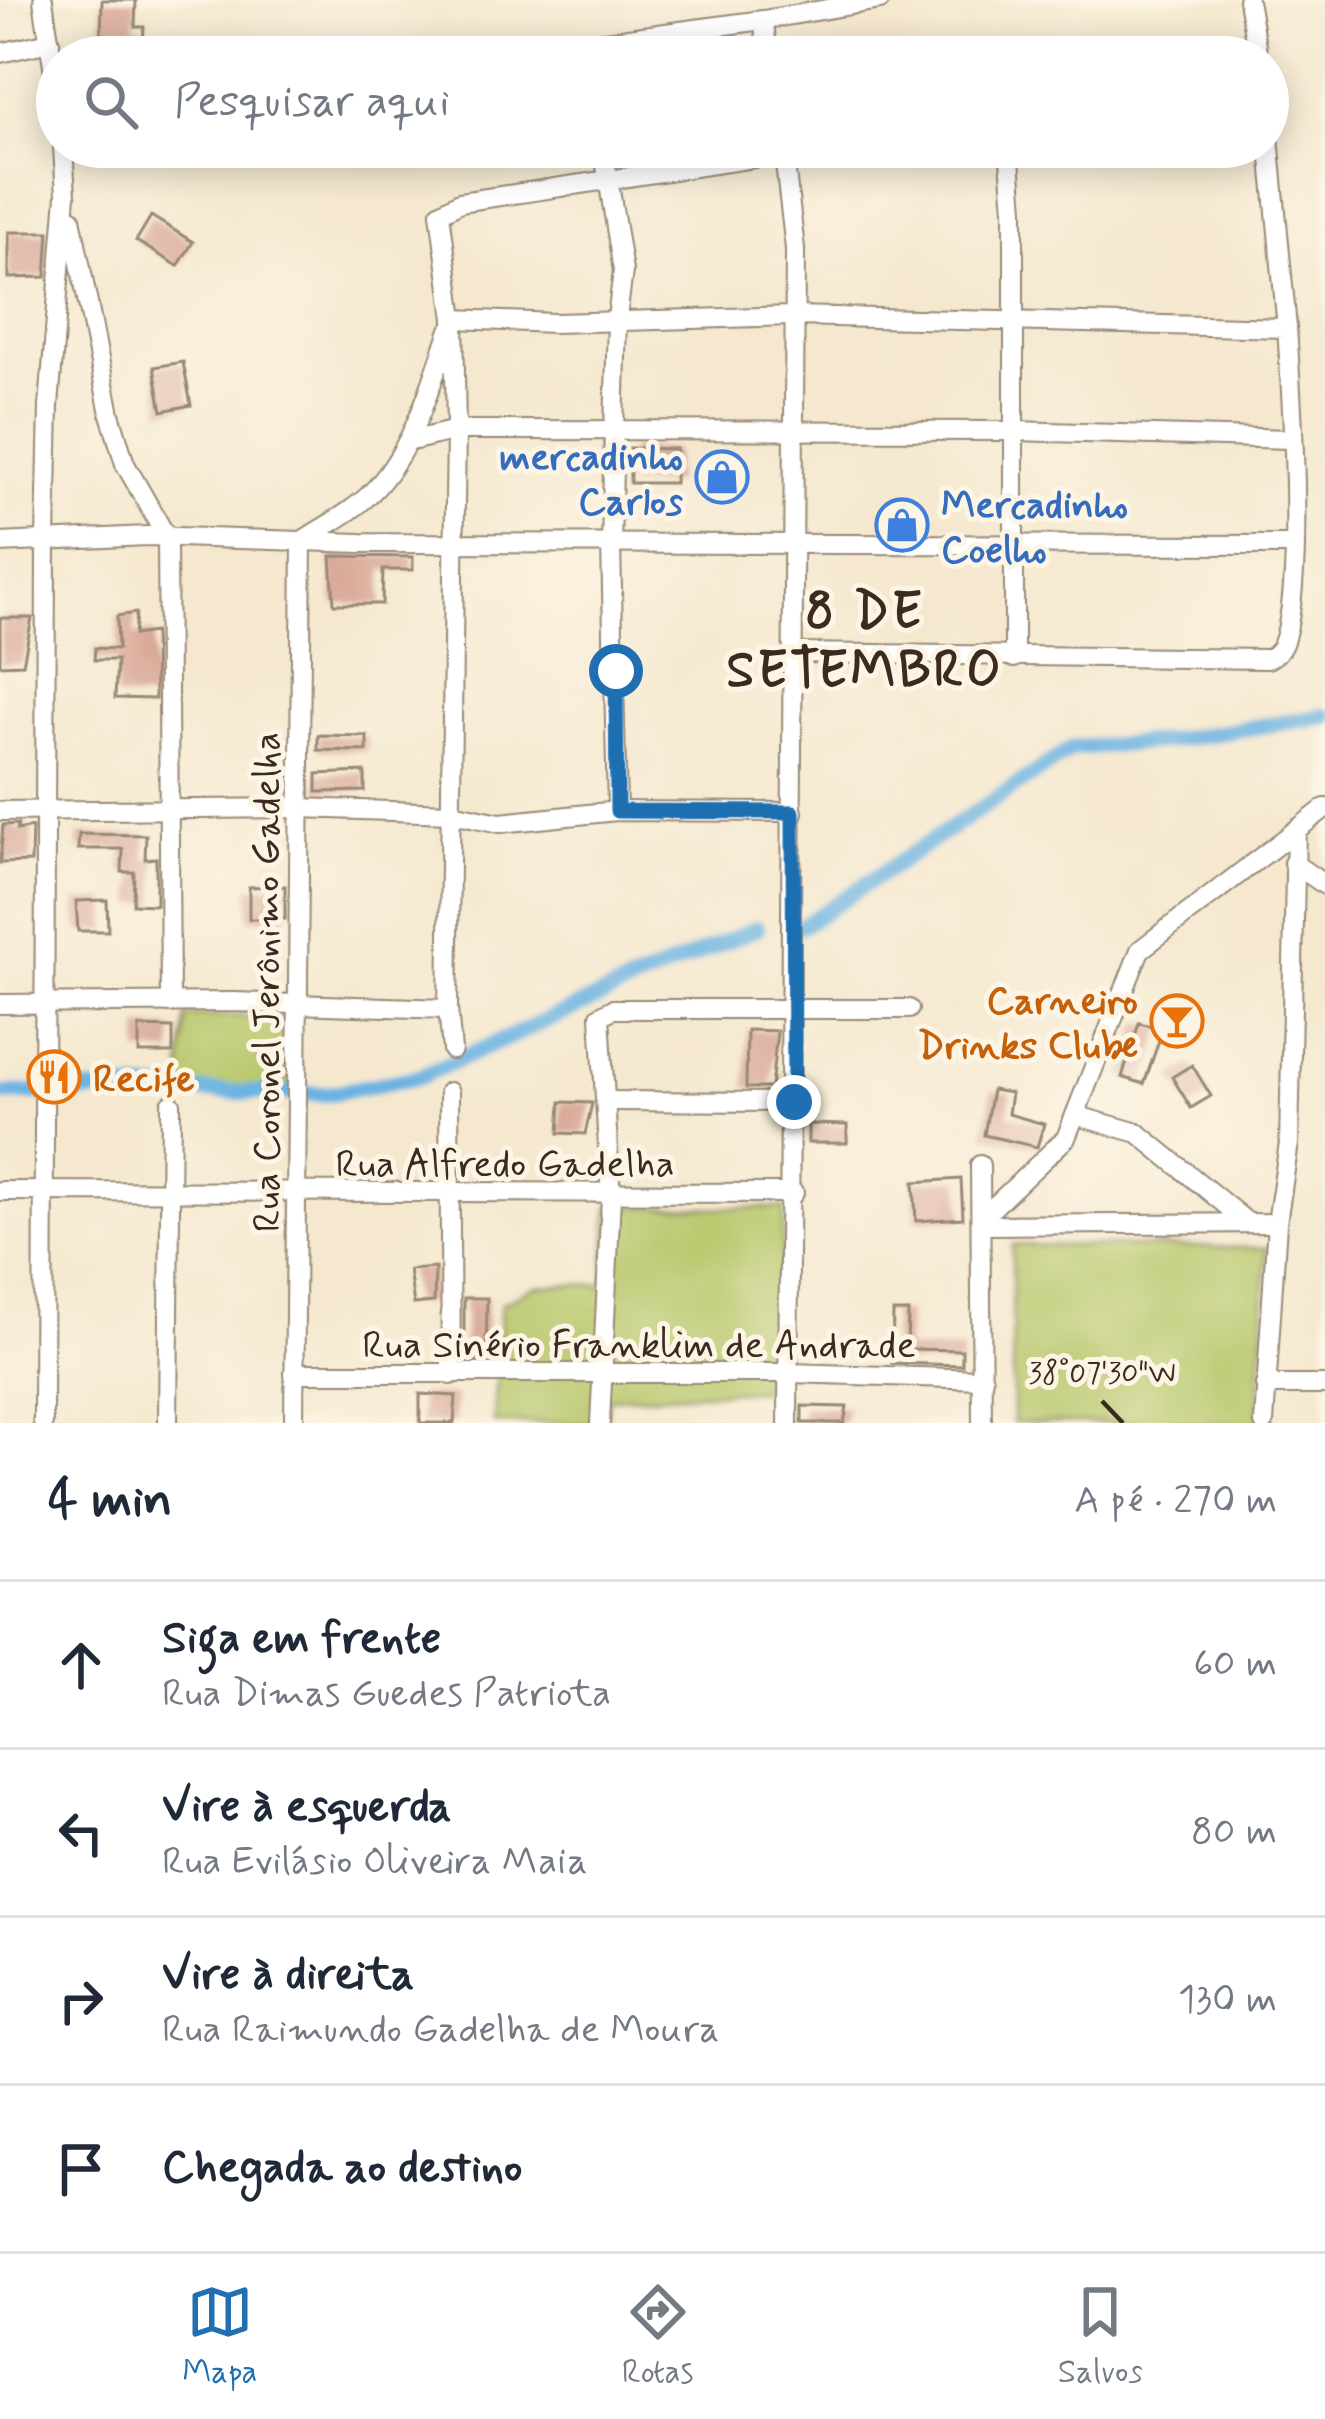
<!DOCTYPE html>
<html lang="pt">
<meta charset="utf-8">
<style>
:root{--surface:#fff;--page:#f2f2f3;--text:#1f2937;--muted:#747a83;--line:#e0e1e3;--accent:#1f6fb2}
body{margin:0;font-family:Mynerve,sans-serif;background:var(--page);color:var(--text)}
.stop{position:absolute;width:36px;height:36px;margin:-27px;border:9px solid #1f6fb2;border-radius:50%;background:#fff}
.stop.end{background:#1f6fb2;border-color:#fff;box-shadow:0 3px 12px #0008}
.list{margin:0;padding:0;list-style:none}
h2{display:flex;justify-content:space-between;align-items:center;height:156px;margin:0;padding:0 48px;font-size:51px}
h2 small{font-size:39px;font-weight:400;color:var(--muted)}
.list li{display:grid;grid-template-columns:78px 1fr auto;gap:36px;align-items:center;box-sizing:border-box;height:168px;padding:0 48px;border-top:3px solid var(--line)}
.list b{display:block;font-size:45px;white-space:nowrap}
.list p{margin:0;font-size:39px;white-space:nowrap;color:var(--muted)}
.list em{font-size:39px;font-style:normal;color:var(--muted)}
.icon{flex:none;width:66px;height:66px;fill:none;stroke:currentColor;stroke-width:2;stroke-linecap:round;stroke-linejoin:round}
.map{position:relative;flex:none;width:1325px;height:1423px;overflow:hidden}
.search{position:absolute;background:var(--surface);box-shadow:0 6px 30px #0003;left:36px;right:36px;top:36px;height:132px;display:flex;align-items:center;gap:30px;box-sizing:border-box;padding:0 42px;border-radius:66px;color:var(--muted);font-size:45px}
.sheet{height:828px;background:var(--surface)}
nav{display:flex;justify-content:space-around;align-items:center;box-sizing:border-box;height:168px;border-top:3px solid var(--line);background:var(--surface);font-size:33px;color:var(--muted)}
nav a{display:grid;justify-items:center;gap:6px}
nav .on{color:var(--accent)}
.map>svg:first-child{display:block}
.green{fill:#b7c76a;stroke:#797844;stroke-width:3}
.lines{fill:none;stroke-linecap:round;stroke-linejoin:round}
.canal{stroke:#6bb3e2;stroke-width:16}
.building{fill:#d9a898}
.minor-casing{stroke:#988976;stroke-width:22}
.minor{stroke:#fff;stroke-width:18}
.route{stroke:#1f6fb2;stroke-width:15}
.ticks{fill:none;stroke:#3b2a1e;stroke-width:4.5}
.labels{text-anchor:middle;stroke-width:10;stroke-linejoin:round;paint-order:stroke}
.shop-label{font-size:39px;font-weight:bold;fill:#366cbe;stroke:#fcf5e5;text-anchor:end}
.street-label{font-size:39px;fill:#3b2a1e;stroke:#fcf5e5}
.food-label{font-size:39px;font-weight:bold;fill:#c56008;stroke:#fcf5e5;text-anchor:end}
.district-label{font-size:51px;font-weight:bold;letter-spacing:3px;fill:#3b2a1e;stroke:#fcf5e5}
.ticks-label{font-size:30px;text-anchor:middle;fill:#3b2a1e;stroke:#fcf5e5;stroke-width:10;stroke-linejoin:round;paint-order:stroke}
</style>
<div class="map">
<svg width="1325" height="1423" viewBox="0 0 1325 1423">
<rect width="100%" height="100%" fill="#fcf5e5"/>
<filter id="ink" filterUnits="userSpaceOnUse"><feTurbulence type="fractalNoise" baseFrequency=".00833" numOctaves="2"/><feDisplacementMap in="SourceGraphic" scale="24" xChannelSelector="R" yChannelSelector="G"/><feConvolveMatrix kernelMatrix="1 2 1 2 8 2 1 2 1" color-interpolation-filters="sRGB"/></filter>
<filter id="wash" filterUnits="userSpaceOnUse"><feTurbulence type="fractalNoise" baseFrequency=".004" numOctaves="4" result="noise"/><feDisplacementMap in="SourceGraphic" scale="48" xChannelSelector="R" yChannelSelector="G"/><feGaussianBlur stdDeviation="2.7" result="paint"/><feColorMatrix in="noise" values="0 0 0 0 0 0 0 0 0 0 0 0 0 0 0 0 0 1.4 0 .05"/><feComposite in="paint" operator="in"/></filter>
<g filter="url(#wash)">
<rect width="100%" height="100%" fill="#f5e8cf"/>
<!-- green -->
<g class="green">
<path d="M186 1016H288L292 1091 181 1086Z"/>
<path d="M609 1207 784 1208 776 1389 608 1398 606 1423H494L501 1304 535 1286 604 1284Z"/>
<path d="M1012 1245 1267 1248 1259 1423H1013Z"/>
</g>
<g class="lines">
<!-- canal -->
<g class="canal">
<path d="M802 926 1073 748 1160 742 1325 716"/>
<path d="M0 1094 134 1090 326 1094 419 1077 757 928"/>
</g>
</g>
<g id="blocks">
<!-- building -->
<g class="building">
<path d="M102 0H136L135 27H144L143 43 101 42Z"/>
<path d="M151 216 193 242 178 266 136 241Z"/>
<path d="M9 232H49L46 277 9 278Z"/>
<path d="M183 362 191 405 162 411 154 367Z"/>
<path d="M630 448 676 449 675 483H630Z"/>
<path d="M331 556 413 557V570H383L382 604H334Z"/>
<path d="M136 613 134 635 154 632 155 699 115 698 117 660H94L95 648 118 649 117 616Z"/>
<path d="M0 618H32L23 664 0 665Z"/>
<path d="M318 735 367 736V751L318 750Z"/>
<path d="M365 772V791L317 792V774Z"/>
<path d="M18 824 17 830 32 827 31 862 0 863 3 825Z"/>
<path d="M79 834 146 835 145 859 156 858V905L133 904 134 872H122L123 849H78Z"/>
<path d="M285 886V919H249V887Z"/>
<path d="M107 900 108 931H78L76 901Z"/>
<path d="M1139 1023 1163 1029 1144 1084 1122 1077Z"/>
<path d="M139 1027 173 1028V1053H139Z"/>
<path d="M747 1030 777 1031 771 1088H746Z"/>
<path d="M1192 1065 1211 1096 1191 1108 1172 1077Z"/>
<path d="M992 1090 1011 1093 1008 1114 1044 1124 1037 1147 984 1135Z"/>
<path d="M561 1102 592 1103 585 1134 559 1133Z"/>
<path d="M808 1124 847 1125V1143H808Z"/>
<path d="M961 1179 963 1218 916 1221 914 1182Z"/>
<path d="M435 1268 434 1302 414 1304 409 1270Z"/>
<path d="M464 1298H487L486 1360H464Z"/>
<path d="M893 1312H908L907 1349 962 1350V1365L892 1363Z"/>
<path d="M420 1394 456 1396 454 1423H420Z"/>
<path d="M802 1406 847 1407 844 1423H802Z"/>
</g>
</g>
</g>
<g filter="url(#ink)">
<use href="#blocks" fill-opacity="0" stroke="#988976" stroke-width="3"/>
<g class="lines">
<!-- minor casing -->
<g class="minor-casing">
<g id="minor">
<path d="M43 0 57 92"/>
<path d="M1248 0 1258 57"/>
<path d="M0 53 50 42"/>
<path d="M587 57 598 42 763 20"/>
<path d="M769 57 763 20 880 0"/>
<path d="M1268 127 1287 328"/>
<path d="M603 147 623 271 617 318 611 545 617 811"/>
<path d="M783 147 795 249 788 1423"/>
<path d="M1009 147 1014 210V658"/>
<path d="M71 218 110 414 125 464 167 538 170 1003"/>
<path d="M454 319 555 323 793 316 1287 328C1292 404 1304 569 1285 638 1282 649 1277 654 1268 659L793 653"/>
<path d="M407 442 456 430 1014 431 1290 439"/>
<path d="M0 543 147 536 361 543 1292 545"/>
<path d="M0 811 299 808 452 813 500 823 617 811 793 812"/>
<path d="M1293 863 1325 885"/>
<path d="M0 1004 234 1002 448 1009"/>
<path d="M452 1050 448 1009 456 430 454 319 440 213 460 202 829 147"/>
<path d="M449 1092 451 1375"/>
<path d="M608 1101 794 1102"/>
<path d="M1078 1116 1138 1133 1248 1223"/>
<path d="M980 1165 982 1423"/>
<path d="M0 1191 794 1193"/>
<path d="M982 1218 1066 1138 1140 950 1325 808"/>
<path d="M982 1225 1277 1223"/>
<path d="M294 1373H789L983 1379"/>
<path d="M1265 1385H1325"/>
<path d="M43 1423 46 539 49 406 66 195 63 147"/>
<path d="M168 1423 171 1104"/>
<path d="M294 1423 302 541C324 526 353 512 372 492 414 449 431 384 450 330"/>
<path d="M600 1423 611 1197 600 1016 613 1009H909"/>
<path d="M1264 1423 1277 1223 1289 1143 1296 831"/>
</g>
</g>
<!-- minor -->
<use href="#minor" class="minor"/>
</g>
</g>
<g class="lines" filter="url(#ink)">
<!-- route -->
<path class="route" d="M616 671 617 811 793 812 794 1102"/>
</g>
<!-- ticks -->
<path class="ticks" d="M1102 1401 1123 1423"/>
<!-- icons -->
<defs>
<g id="shop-ring" transform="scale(2.7)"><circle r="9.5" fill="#fcf5e5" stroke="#3f7fe0" stroke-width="1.5"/><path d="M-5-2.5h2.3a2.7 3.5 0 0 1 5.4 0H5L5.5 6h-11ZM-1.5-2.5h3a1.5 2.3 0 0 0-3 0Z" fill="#3f7fe0"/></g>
<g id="bar-ring" transform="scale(2.7)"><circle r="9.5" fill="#fcf5e5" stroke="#e8710a" stroke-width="1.5"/><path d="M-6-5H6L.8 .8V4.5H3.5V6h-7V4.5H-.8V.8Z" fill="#e8710a"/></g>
<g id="restaurant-ring" transform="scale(2.7)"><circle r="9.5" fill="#fcf5e5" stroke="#e8710a" stroke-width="1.5"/><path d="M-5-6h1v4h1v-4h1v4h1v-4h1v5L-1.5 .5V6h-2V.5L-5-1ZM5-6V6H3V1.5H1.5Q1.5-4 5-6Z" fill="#e8710a"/></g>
</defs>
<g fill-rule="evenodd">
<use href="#shop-ring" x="722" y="477"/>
<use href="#shop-ring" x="902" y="525"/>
<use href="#bar-ring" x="1177" y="1021"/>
<use href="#restaurant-ring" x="54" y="1077"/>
</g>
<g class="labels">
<!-- shop labels -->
<g class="shop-label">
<text x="683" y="469">mercadinho<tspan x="683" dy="45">Carlos</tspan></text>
<text x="941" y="517" text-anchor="start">Mercadinho<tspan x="941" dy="45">Coelho</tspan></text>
</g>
<!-- street labels -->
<g class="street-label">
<text transform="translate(265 982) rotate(-90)" y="14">Rua Coronel Jerônimo Gadelha</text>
<text x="505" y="1176">Rua Alfredo Gadelha</text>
<text x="639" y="1357">Rua Sinério Franklim de Andrade</text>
</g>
<!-- food labels -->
<g class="food-label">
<text x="1138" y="1013">Carneiro<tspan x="1138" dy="45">Drinks Clube</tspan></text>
<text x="93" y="1091" text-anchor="start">Recife</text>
</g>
<!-- district labels -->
<g class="district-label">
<text x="865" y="627">8 DE<tspan x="865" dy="59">SETEMBRO</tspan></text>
</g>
</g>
<g class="ticks-label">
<text x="1102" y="1382">38°07'30"W</text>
</g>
</svg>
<div class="stop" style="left:616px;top:671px"></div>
<div class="stop end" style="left:794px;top:1102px"></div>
<div class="search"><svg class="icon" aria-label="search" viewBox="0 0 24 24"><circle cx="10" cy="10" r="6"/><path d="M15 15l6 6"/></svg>Pesquisar aqui</div>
</div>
<section class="sheet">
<h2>4 min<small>A pé · 270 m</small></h2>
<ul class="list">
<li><svg class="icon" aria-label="ahead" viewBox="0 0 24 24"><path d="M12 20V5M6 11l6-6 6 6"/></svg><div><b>Siga em frente</b><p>Rua Dimas Guedes Patriota</p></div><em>60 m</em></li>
<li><svg class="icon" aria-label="left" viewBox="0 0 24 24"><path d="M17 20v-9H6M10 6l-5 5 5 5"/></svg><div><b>Vire à esquerda</b><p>Rua Evilásio Oliveira Maia</p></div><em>80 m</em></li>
<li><svg class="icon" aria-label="right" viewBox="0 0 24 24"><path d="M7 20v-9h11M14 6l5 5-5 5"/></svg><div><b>Vire à direita</b><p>Rua Raimundo Gadelha de Moura</p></div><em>130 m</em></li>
<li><svg class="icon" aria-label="arrive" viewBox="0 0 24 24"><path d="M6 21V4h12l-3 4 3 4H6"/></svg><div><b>Chegada ao destino</b></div></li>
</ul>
</section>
<nav>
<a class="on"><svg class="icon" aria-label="map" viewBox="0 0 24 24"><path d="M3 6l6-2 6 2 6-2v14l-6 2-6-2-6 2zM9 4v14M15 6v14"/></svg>Mapa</a>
<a><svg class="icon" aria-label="directions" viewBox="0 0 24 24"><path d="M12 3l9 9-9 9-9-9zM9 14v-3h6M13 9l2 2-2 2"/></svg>Rotas</a>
<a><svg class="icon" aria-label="saved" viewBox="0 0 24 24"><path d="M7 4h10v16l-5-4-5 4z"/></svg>Salvos</a>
</nav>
